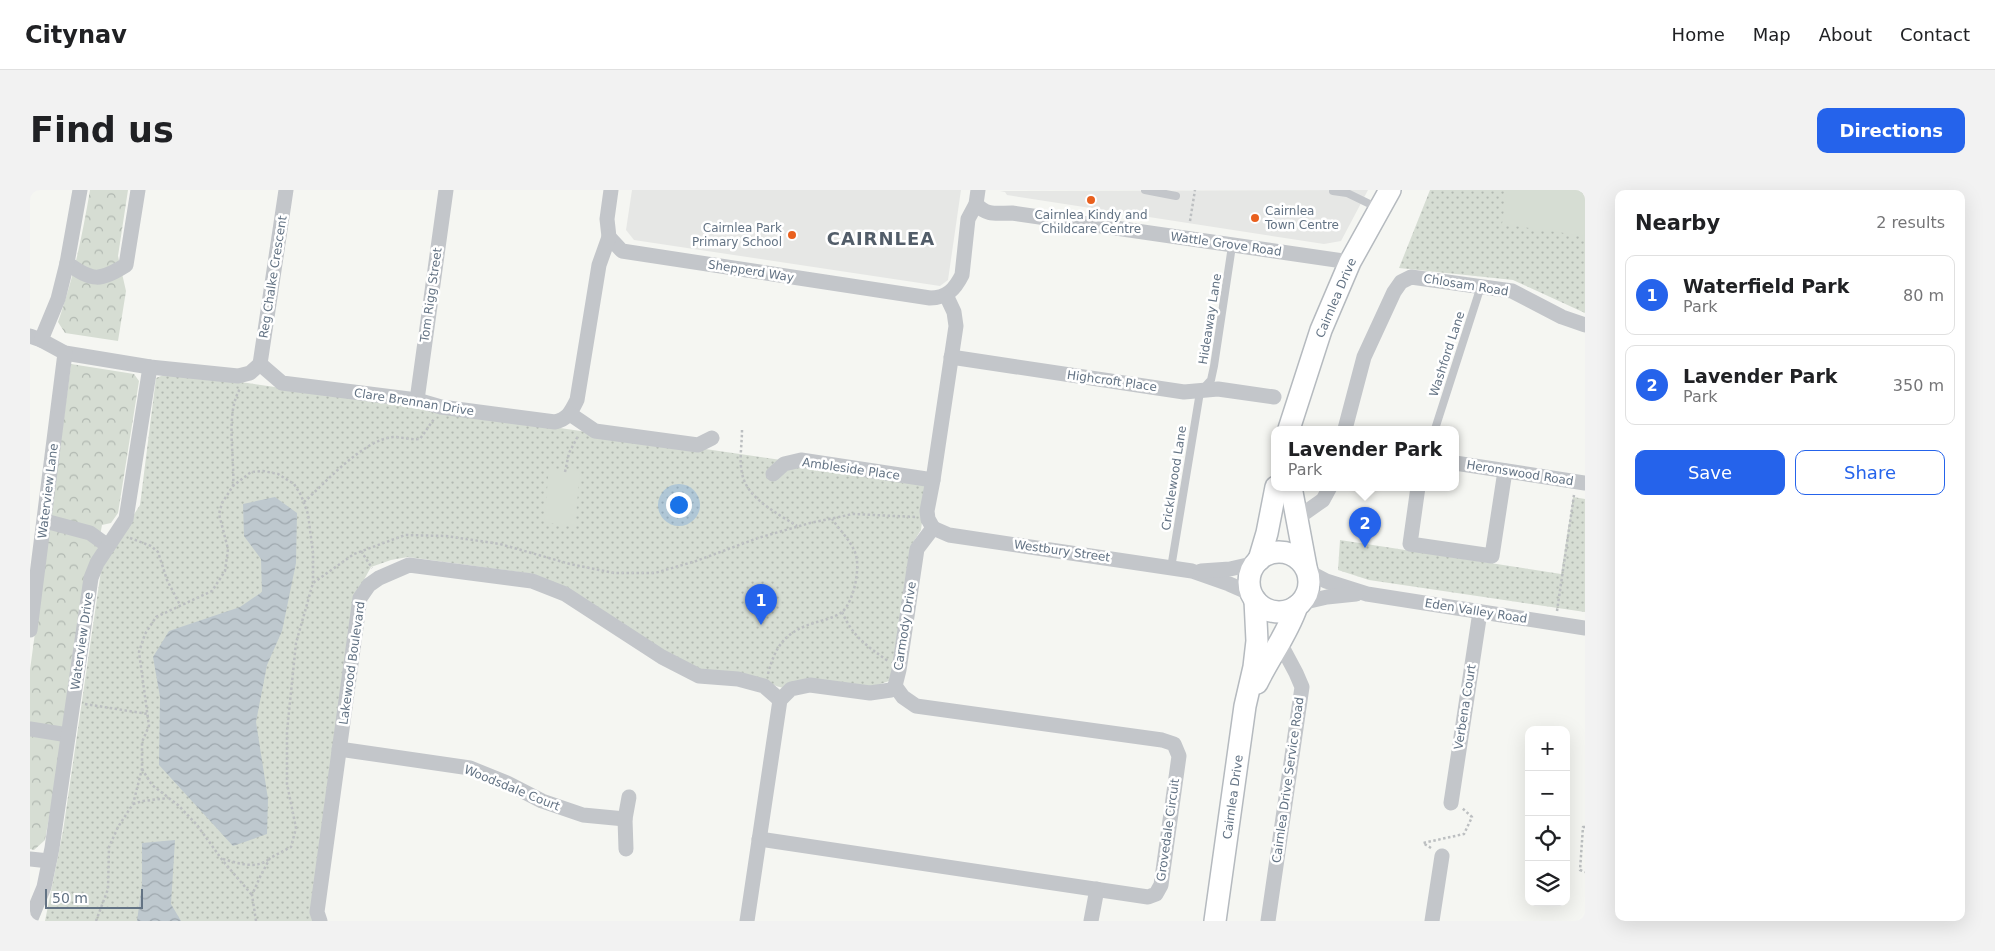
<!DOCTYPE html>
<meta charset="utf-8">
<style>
:root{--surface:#fff;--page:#f2f2f2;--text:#202124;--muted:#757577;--line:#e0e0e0;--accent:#2563eb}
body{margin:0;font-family:"DejaVu Sans",sans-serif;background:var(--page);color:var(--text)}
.controls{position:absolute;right:15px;bottom:15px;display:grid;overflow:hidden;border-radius:10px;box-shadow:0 5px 20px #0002}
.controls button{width:45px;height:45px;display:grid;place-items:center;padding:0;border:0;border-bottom:1px solid var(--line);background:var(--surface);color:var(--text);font:25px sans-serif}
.scale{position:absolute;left:15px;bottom:12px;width:98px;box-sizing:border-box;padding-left:5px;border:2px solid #637384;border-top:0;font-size:14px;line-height:18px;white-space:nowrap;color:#637384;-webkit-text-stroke:4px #fff;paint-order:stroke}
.you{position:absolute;left:648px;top:314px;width:18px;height:18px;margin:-12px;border:4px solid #fff;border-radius:50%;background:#1a73e8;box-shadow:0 0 0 8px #1a73e833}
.badge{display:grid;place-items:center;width:32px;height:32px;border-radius:50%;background:var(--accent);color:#fff;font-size:16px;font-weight:700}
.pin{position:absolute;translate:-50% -41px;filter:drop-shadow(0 1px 2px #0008)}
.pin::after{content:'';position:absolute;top:26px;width:18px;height:15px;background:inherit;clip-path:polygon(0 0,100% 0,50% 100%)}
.popup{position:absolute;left:1241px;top:236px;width:188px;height:65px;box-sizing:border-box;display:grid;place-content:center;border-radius:10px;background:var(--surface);filter:drop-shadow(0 1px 4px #0005);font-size:16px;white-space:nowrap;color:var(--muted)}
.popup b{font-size:19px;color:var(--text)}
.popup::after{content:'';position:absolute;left:50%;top:100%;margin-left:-10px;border:10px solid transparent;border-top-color:var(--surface)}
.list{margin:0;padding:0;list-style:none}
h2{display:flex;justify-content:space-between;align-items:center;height:65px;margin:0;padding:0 20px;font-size:21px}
h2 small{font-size:16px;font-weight:400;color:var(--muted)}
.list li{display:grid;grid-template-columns:32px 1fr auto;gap:15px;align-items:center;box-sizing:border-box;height:80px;margin:0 10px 10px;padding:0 10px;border:1px solid var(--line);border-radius:10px}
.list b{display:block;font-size:19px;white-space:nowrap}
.list p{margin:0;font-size:16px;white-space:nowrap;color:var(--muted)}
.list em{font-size:16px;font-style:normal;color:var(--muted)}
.actions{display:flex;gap:10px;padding:15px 20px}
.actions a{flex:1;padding:11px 0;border:1px solid var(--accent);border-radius:10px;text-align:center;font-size:18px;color:var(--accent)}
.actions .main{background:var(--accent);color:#fff}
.icon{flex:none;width:28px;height:28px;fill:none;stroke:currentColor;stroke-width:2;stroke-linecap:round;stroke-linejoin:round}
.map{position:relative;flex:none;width:1555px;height:731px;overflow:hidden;border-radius:10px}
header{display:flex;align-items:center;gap:30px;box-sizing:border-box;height:70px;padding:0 25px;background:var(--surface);border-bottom:1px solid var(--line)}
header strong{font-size:24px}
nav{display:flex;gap:28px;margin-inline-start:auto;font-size:18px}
.intro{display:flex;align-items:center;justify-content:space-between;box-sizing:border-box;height:120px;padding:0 30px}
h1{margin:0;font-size:35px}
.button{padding:12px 22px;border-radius:10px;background:var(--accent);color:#fff;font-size:18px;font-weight:700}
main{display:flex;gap:30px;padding:0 30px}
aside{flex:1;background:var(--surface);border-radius:10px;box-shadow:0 5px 20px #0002}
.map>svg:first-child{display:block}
.built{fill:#e6e7e5}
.forest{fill:url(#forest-crowns)}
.park{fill:url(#park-dots)}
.garden{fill:#d6ddd3}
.water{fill:url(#water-waves)}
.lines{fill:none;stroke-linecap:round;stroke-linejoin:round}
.secondary-casing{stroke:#b5babf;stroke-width:24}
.path{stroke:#bcbfc1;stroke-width:2.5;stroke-dasharray:2.5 2.5;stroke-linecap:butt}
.lane{stroke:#c3c6ca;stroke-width:8}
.street{stroke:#c3c6ca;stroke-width:15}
.secondary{stroke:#fff;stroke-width:21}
.poi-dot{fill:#e9601e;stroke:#fff;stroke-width:2}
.labels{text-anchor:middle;stroke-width:5;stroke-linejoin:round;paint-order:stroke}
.poi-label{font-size:12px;fill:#637384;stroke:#fff;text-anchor:start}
.street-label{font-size:12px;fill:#637384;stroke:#fff}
.district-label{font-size:18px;font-weight:bold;letter-spacing:1px;fill:#525d69;stroke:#fff}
</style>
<header>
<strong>Citynav</strong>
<nav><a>Home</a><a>Map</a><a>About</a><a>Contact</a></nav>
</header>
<div class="intro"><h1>Find us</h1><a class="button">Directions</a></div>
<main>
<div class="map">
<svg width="1555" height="731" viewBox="0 0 1555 731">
<defs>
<pattern id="forest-crowns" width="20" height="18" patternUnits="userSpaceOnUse" patternTransform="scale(1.25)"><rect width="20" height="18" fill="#d6ddd3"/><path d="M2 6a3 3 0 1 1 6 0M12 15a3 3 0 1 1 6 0" fill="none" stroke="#b1b8b1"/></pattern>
<pattern id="park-dots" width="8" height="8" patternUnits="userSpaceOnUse" patternTransform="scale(1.25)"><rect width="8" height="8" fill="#d6ddd3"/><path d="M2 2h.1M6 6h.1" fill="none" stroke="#b1b8b1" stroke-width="1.8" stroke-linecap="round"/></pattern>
<pattern id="water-waves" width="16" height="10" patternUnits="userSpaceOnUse" patternTransform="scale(1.25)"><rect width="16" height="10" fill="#bec8ce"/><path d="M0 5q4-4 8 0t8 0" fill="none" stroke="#9ea7ad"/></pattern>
</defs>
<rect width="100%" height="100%" fill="#f5f6f2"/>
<!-- built -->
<g class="built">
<path d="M602 0H931L918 90 910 96 604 50 596 40Z"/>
<path d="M1338 0 1311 51 1294 54 977 5 975 2 970 1Z"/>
</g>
<!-- forest -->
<g class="forest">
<path d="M60 0H98L88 66 96 101 88 151 35 143 28 132C44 86 52 47 60 0Z"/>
<path d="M41 174 104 184 109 191 88 323 81 333 72 335 15 650 4 660 0 659V480Z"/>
</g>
<!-- park -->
<g class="park">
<path d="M1400 0H1555V123L1483 90 1369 78Z"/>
<path d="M141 182 897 291 891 340 882 354 863 485 859 491 842 497 753 498 707 484 672 481 637 463 503 384 378 367 361 370 341 377 325 406 283 731H15L33 641 72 374 110 315 126 188Z"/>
<path d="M1543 307 1555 309V422L1339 390 1308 380 1310 350 1531 384Z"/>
</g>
<!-- garden -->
<g class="garden">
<path d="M1477 0H1555V46L1472 34Z"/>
<path d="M519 278 550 281 545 335 514 333Z"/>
</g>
<!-- water -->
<g class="water">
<path d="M245 307 267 323 266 373 252 441 237 475 226 532 238 609 237 644 203 656 129 575 130 507 123 467 139 441 210 417 232 402 231 369 214 346 213 314Z"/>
<path d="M145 650 141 714 151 731H107L112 694V653Z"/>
</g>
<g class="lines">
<!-- secondary casing -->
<g class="secondary-casing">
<g id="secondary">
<path d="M1259 239 1291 140 1320 72 1360 0"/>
<path d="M1261 297 1276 377"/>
<circle cx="1249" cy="392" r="30"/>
<path d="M1229 370 1237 343 1246 297"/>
<path d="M1227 493C1240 466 1257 445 1267 416"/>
<path d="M1185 731 1215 516 1224 477 1227 451 1225 410"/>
</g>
</g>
<!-- path -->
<g class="path">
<path d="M1160 31 1165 0"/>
<path d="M712 240C712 254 709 270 712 283 716 308 747 323 767 336"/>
<path d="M535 282 539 263 548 246"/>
<path d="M203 296C205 268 195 223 210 199"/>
<path d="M274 312C296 292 333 250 363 247 372 247 381 250 390 249L404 229"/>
<path d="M100 348 121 356 128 362 137 390 150 415"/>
<path d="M331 361 342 378"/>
<path d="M1527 421 1544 305"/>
<path d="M812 422C823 447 837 456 858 471"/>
<path d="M738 484C746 453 757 441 787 432 794 430 806 427 812 422 824 412 832 374 824 360 819 349 809 339 802 329"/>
<path d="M55 514 118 524"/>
<path d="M112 579 122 595 148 615 167 635 193 671 222 705"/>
<path d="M103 614 113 611 138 608"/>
<path d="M1555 637H1553L1550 680 1555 682"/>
<path d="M1401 658 1393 653 1434 644 1442 627 1432 618"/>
<path d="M193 669C208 673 226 680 239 669"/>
<path d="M66 731 78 699 79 657 88 637 103 614 112 579V552L119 536 109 462 115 444 126 427 182 401 195 381 198 359 189 324 192 313 203 296 221 282 233 281 248 284 264 294 271 305 278 324 283 363V392"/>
<path d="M226 731 222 705 230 687 240 668 261 657 266 638 257 594V541L266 453 283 393 324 364 375 345 416 346 470 354 540 374 584 383H625L666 371 728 348 780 333 823 324 886 327"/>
</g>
<!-- lane -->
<g class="lane">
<path d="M1115 0 1146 6"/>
<path d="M1303 1 1317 3 1348 18"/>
<path d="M1405 239 1451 96"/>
<path d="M1141 378 1170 202 1181 190 1184 176 1202 56"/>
</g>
<!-- street -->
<g class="street">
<path d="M581 0 577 29 579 47 592 61 900 108C917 108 925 99 932 85L938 29 946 14 948 0"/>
<path d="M946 14C957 26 966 23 982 23L1320 72"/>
<path d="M37 73C63 92 70 91 96 75L108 0"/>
<path d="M0 146 11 150 35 163 120 177 208 186 220 183 230 174 252 193 387 210 411 217 525 232C538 229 541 222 547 210L569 75 579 47"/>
<path d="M11 150 28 109 37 73 50 0"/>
<path d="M921 167 1154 202 1188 199 1244 207"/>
<path d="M230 174 256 0"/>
<path d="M387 210 416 0"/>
<path d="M540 224 565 241 668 255 682 248"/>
<path d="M1315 239 1334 167 1364 102 1371 92 1381 87 1482 101 1532 127 1555 135"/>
<path d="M1425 273 1555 293"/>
<path d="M743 284 754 274 771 270 903 290"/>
<path d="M1388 297 1380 354 1462 366 1475 281"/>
<path d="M1266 329 1293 310 1300 297"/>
<path d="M15 331 60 343 78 356"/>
<path d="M903 338 919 345 1162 381 1199 394 1222 404"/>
<path d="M1171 381 1200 379 1226 373"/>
<path d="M1277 381 1296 391 1337 404 1555 438"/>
<path d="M1271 413 1297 407 1326 404"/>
<path d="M0 440 35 163"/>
<path d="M0 539 38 545"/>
<path d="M309 559 440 578 477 593 512 611 553 625 595 629"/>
<path d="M1421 613 1450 422"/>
<path d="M729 649 1118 707 1126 704 1131 695 1149 566 1144 554 1132 550 886 516 873 507 865 496"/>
<path d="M596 659 595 629 599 607"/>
<path d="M0 669 19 671"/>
<path d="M0 731 14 697 22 658 61 388 67 373 96 329 120 177"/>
<path d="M290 731 287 722 330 408 339 395 349 388 379 375 502 391 535 404 632 467 669 486 708 489 734 496 750 510"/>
<path d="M717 731 750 510 761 499 780 495 840 503 861 500 865 496 869 480 887 359 903 338 898 329 897 321 903 290 926 136 924 122 916 105"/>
<path d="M1061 731 1067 699"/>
<path d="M1238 731 1272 497 1266 483 1250 453"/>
<path d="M1402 731 1412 666"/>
</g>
<!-- secondary -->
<use href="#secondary" class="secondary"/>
</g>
<!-- markers -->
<g class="poi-dot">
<circle cx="1061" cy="10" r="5"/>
<circle cx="1225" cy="28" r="5"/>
<circle cx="762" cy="45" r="5"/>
</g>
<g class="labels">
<!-- poi labels -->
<g class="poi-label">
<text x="1235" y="25">Cairnlea<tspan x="1235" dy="14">Town Centre</tspan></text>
<text x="1061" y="29" text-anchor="middle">Cairnlea Kindy and<tspan x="1061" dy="14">Childcare Centre</tspan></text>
<text x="752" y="42" text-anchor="end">Cairnlea Park<tspan x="752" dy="14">Primary School</tspan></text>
</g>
<!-- street labels -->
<g class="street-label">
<text transform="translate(1196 54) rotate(8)" y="4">Wattle Grove Road</text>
<text transform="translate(721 81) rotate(9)" y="4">Shepperd Way</text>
<text transform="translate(243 87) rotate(-81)" y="4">Reg Chalke Crescent</text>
<text transform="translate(1436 95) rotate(9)" y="4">Chlosam Road</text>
<text transform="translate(401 105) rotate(-82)" y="4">Tom Rigg Street</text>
<text transform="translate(1306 108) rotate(-67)" y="4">Cairnlea Drive</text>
<text transform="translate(1180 129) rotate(-81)" y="4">Hideaway Lane</text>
<text transform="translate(1417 164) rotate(-72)" y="4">Washford Lane</text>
<text transform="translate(1082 191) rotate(8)" y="4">Highcroft Place</text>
<text transform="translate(384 212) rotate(9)" y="4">Clare Brennan Drive</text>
<text transform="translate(821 279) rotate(8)" y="4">Ambleside Place</text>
<text transform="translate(1490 283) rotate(9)" y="4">Heronswood Road</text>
<text transform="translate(1144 288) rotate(-81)" y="4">Cricklewood Lane</text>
<text transform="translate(18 301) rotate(-83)" y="4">Waterview Lane</text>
<text transform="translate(1032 361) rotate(8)" y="4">Westbury Street</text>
<text transform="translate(1446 421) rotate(9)" y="4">Eden Valley Road</text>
<text transform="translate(875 436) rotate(-81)" y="4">Carmody Drive</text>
<text transform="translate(52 451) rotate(-82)" y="4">Waterview Drive</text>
<text transform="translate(322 473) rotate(-82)" y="4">Lakewood Boulevard</text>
<text transform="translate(1435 517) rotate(-81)" y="4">Verbena Court</text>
<text transform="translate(1258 590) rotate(-82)" y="4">Cairnlea Drive Service Road</text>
<text transform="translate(482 598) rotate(22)" y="4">Woodsdale Court</text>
<text transform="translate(1203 607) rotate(-82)" y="4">Cairnlea Drive</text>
<text transform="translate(1138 640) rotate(-82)" y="4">Grovedale Circuit</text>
</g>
<!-- district labels -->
<g class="district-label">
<text x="851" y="55">CAIRNLEA</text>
</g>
</g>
</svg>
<div class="controls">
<button>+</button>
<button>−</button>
<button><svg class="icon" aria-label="locate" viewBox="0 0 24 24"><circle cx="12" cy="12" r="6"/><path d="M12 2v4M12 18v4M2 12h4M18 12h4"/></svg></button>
<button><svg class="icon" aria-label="layers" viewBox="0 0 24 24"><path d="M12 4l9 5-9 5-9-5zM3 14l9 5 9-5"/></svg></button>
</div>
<div class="scale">50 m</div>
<div class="you"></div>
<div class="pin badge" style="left:731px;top:435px">1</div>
<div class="pin badge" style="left:1335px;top:358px">2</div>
<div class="popup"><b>Lavender Park</b>Park</div>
</div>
<aside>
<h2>Nearby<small>2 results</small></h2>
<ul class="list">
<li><span class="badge">1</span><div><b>Waterfield Park</b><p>Park</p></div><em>80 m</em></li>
<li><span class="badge">2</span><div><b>Lavender Park</b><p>Park</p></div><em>350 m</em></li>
</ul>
<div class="actions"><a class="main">Save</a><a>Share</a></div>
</aside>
</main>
